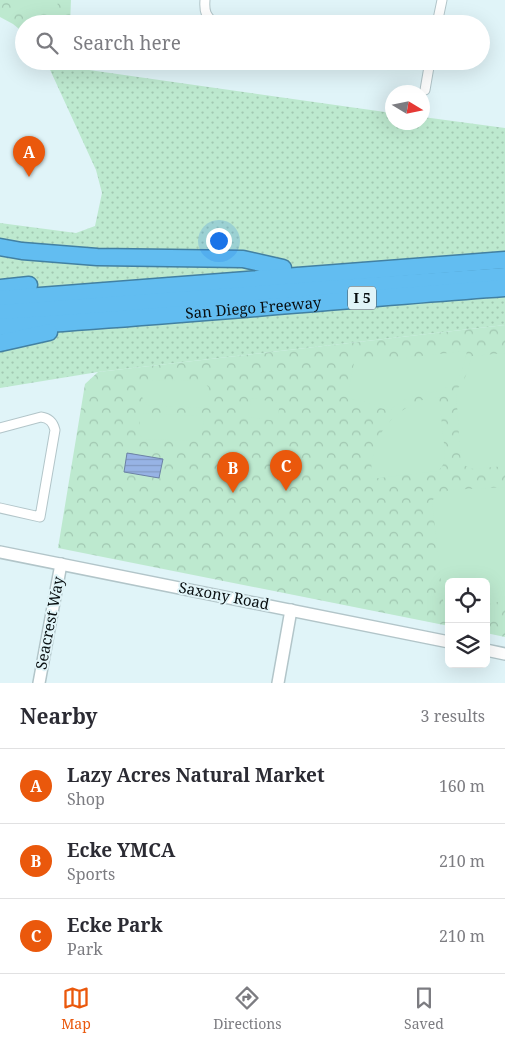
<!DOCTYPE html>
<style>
:root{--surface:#fff;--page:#f2f2f3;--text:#2b2b33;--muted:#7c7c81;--line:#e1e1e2;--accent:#ea580c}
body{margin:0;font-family:"Noto Serif",serif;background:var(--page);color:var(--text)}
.controls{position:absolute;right:15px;bottom:15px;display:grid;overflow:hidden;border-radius:8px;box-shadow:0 5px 20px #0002}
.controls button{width:45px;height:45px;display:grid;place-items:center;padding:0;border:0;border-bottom:1px solid var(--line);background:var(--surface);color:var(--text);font:25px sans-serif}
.compass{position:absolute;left:385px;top:85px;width:45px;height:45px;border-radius:50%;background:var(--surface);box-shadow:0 5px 20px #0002;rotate:100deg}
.you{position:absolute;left:218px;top:240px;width:18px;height:18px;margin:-12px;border:4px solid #fff;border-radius:50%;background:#1a73e8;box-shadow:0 0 0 8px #1a73e833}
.badge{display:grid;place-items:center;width:32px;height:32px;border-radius:50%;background:var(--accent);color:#fff;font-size:16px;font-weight:700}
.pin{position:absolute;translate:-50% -41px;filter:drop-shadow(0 1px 2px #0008)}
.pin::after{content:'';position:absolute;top:26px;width:18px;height:15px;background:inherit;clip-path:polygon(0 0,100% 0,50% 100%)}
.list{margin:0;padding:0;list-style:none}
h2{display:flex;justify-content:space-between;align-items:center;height:65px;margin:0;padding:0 20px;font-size:21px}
h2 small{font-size:16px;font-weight:400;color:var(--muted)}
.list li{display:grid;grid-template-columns:32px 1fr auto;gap:15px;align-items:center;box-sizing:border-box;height:75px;padding:0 20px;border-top:1px solid var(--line)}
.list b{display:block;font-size:19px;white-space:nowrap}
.list p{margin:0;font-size:16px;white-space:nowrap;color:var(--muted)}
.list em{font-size:16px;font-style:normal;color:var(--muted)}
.icon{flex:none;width:28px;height:28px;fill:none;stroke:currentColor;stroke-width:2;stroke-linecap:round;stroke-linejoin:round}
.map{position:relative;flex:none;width:505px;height:683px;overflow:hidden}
.search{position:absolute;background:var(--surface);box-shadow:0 5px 20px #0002;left:15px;right:15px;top:15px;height:55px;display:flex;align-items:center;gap:12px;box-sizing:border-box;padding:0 18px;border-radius:28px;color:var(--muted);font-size:19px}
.sheet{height:290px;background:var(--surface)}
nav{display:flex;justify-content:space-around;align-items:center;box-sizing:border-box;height:70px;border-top:1px solid var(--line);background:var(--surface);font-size:14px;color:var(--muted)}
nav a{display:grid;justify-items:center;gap:2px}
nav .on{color:var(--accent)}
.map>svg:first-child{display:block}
.grass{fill:url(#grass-dots)}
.park{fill:url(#park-crowns)}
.garden{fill:#bde9cf}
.water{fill:url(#water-rules);stroke:#6c82a5}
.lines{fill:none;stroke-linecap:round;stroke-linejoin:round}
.minor-casing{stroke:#b2c5c9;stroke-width:11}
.tertiary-casing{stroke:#b2c5c9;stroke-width:14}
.motorway-casing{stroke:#4280a2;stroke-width:19}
.minor{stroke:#fff;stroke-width:9}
.tertiary{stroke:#fff;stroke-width:11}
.motorway{stroke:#62bdf1;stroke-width:16}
.labels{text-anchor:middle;stroke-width:4;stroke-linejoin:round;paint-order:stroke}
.shield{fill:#e0f4f8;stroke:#495356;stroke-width:1}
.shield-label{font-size:14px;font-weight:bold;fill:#080e10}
.street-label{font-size:15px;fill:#080e10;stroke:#e0f4f8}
</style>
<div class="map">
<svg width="505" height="683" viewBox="0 0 505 683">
<defs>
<pattern id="grass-dots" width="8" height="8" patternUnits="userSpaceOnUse" patternTransform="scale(1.25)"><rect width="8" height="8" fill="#bde9cf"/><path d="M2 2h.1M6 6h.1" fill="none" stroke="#a1c7b1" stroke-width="1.8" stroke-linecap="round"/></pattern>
<pattern id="park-crowns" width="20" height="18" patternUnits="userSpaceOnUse" patternTransform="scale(1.25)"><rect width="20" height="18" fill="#bde9cf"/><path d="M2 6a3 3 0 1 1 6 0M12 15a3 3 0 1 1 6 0" fill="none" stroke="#a1c7b1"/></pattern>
<pattern id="water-rules" width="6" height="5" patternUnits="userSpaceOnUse" patternTransform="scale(1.25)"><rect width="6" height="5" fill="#97b3e5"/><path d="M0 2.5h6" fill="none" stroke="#8199c3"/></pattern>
</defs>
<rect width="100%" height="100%" fill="#e0f4f8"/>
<!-- grass -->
<path class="grass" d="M46 61H60L68 67 392 113V122H422L423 117 505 128V325L98 372 0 388V223L76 233 95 226 102 193 96 170Z"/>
<!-- park -->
<g class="park">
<path d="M0 0H71L70 24H24V33L13 24 0 17Z"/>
<path d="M505 325V637L486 633V582H449V626L58 548 85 384 98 372Z"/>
</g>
<!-- garden -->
<g class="garden">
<path d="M14 0H58L57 11 53 12 16 8 14 5Z"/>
<path d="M467 351C465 360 463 370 458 378 447 393 427 392 411 397 403 400 397 405 390 410L375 407 374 404 347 398 355 358H361L382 360 392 358 402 359 411 357Z"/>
<path d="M505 353V466L473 469 461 464 456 390C466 381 468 369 472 356Z"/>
<path d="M148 380 199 381 205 383 209 388 208 400 203 408 147 405 142 397V386Z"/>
<path d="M439 397 445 453C445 460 444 466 438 471L371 479C371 449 379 425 406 408 409 407 412 404 416 402 423 399 432 399 439 397Z"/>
<path d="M251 398 280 403 277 421 248 417Z"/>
<path d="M143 413 197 416 203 419C203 428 204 436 196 441L143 439 140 435V415Z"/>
<path d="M505 487V600L486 605V582H449V609H444L432 501 436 496 449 490Z"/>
</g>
<!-- water -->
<path class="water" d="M127 453 163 459 159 478 124 472Z"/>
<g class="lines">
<!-- minor casing -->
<g class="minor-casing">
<g id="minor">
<path d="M205 0C204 12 206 16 215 24"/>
<path d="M437 24 442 0"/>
<path d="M425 90 430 61"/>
<path d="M0 428 41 417C49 418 53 422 55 430L40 517 0 508"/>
</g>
</g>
<!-- tertiary casing -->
<g class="tertiary-casing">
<g id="tertiary">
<path d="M0 552 449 642"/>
<path d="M486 650 505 654"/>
<path d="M39 683 61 564"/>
<path d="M278 683 291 610"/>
</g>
</g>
<!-- motorway casing -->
<g class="motorway-casing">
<g id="motorway">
<path d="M0 247 22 251 97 257 243 259 283 268"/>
<path d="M0 288 29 285"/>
<path d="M0 299 505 260"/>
<path d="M0 313 505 276"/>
<path id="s1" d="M0 327C169 317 337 300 505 288"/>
<path d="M0 343 49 332"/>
</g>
</g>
<!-- minor -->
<use href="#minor" class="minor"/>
<!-- tertiary -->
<use href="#tertiary" class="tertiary"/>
<!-- motorway -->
<use href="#motorway" class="motorway"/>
</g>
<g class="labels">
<!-- shield labels -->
<rect class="shield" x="348" y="286.5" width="28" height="23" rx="4"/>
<g class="shield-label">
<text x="362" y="303">I 5</text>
</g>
<!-- street labels -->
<g class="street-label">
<text dy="5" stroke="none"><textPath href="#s1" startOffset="254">San Diego Freeway</textPath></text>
<text transform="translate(224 596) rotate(11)" y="5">Saxony Road</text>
<text transform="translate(50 623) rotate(-79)" y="5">Seacrest Way</text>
</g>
</g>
</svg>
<div class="controls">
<button><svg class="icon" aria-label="locate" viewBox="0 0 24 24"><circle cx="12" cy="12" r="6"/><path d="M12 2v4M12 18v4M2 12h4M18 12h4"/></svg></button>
<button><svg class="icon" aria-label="layers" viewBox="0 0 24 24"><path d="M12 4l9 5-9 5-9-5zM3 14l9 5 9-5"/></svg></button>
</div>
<svg class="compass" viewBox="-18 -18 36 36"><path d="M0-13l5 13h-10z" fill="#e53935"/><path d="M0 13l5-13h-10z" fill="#7c7c81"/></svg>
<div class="you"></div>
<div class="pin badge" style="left:29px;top:177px">A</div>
<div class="pin badge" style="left:233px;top:493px">B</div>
<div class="pin badge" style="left:286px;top:491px">C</div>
<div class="search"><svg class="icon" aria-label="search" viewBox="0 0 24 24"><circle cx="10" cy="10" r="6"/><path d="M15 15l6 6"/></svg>Search here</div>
</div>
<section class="sheet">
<h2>Nearby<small>3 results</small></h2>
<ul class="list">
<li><span class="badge">A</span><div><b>Lazy Acres Natural Market</b><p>Shop</p></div><em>160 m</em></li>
<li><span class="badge">B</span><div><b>Ecke YMCA</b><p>Sports</p></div><em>210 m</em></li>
<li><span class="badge">C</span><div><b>Ecke Park</b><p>Park</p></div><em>210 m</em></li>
</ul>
</section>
<nav>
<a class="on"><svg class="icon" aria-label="map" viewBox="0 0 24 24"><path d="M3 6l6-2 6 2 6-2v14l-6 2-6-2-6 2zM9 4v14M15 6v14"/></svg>Map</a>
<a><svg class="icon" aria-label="directions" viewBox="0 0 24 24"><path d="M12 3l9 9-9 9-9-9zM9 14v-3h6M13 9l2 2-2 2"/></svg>Directions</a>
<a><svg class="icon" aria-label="saved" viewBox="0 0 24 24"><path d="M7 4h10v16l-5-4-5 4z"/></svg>Saved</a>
</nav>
